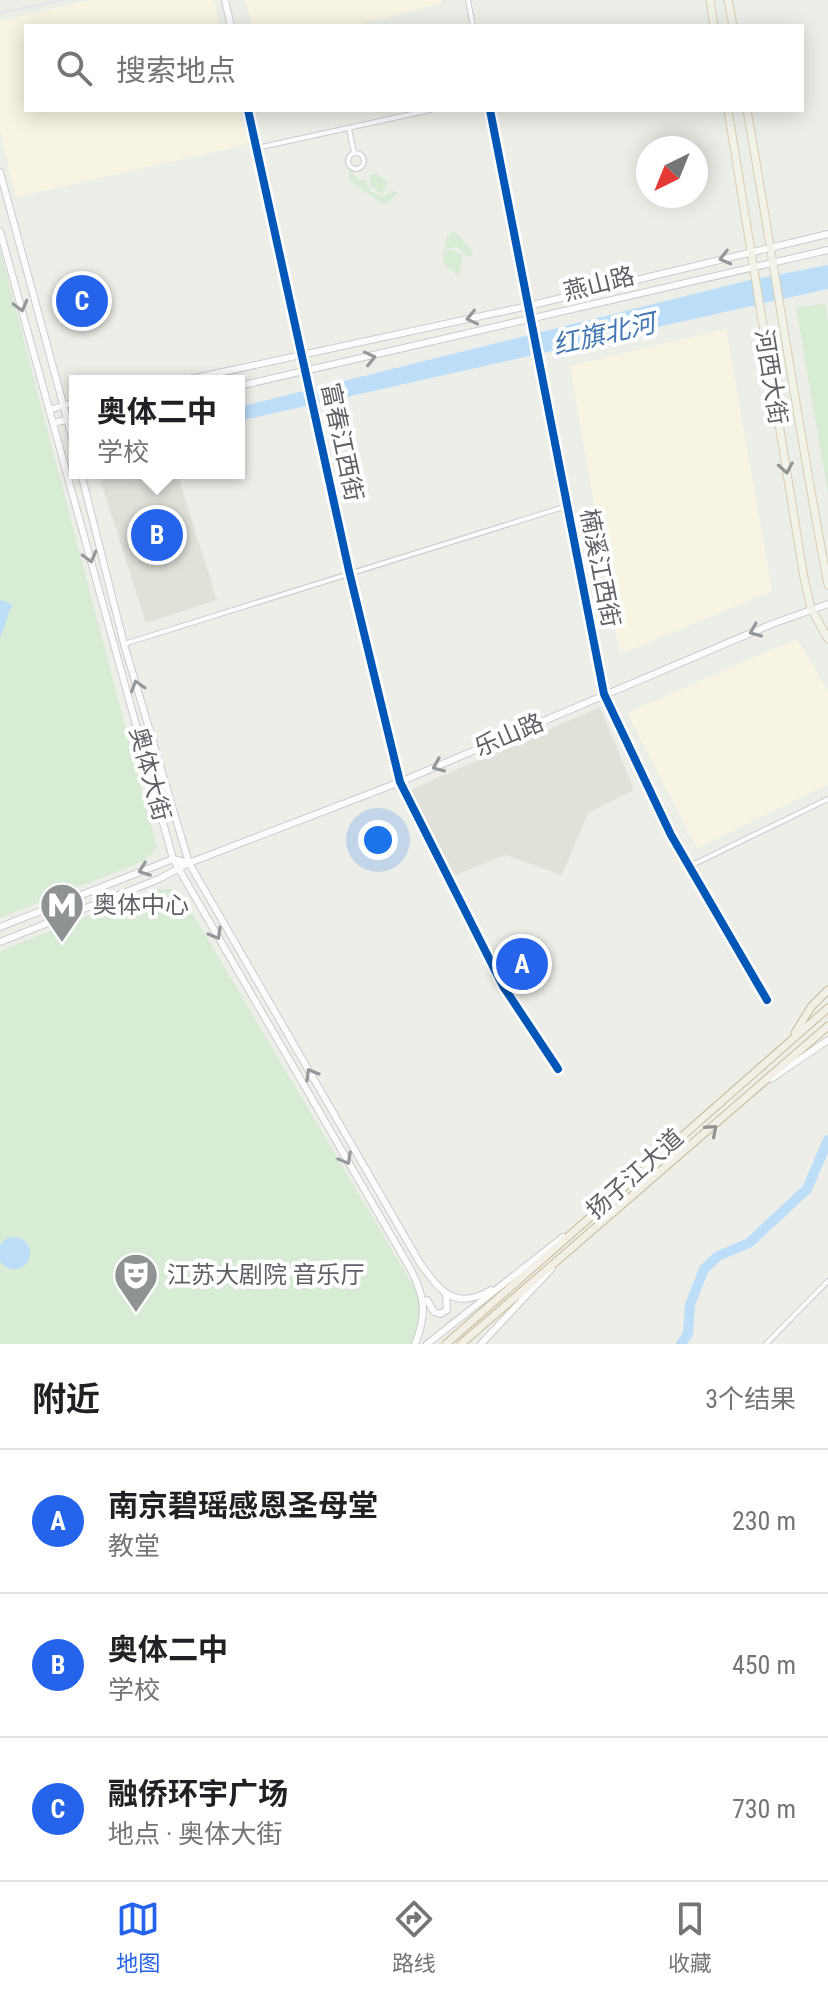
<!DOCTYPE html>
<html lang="zh">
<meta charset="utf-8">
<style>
:root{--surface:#fff;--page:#f2f2f2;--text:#202124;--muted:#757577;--line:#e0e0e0;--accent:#2563eb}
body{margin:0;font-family:"Roboto Condensed","Noto Sans SC",sans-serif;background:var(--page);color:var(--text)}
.compass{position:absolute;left:636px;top:136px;width:72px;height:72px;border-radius:50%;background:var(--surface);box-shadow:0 4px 20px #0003;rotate:223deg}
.you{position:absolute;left:378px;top:840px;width:28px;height:28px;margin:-20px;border:6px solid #fff;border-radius:50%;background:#1a73e8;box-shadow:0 0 0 12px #1a73e833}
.badge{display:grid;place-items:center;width:52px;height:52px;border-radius:50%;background:var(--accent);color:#fff;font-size:26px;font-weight:700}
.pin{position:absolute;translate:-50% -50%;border:4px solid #fff;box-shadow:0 2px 8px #0006}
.popup{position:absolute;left:69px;top:375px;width:176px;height:104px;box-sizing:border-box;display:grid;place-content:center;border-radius:0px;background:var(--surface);filter:drop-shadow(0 2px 6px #0005);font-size:26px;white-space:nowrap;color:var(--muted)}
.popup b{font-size:30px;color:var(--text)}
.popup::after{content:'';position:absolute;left:50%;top:100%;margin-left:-16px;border:16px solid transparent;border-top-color:var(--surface)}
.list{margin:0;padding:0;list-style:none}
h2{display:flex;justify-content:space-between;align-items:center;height:104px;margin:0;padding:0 32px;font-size:34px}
h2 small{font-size:26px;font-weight:400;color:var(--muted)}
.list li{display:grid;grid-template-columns:52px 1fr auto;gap:24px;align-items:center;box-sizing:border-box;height:144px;padding:0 32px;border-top:2px solid var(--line)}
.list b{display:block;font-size:30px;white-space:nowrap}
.list p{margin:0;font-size:26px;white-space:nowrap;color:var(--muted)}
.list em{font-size:26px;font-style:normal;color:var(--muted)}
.icon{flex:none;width:44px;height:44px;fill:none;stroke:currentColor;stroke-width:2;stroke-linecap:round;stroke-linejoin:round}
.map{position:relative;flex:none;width:828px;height:1344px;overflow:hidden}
.search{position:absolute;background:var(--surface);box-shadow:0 4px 20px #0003;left:24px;right:24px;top:24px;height:88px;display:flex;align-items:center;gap:20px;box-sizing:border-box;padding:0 28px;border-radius:0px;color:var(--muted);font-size:30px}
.sheet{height:536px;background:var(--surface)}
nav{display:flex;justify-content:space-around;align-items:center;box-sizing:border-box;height:112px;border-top:2px solid var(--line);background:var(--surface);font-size:22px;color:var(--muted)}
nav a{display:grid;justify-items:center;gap:4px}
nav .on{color:var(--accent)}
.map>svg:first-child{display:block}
.commercial{fill:#f7f4e3}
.education{fill:#e1e0d9}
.green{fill:#d7ebd5}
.water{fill:#bddef8}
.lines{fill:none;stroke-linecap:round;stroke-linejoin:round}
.river{stroke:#bddef8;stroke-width:10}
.minor-casing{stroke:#cbcbcb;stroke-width:6}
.tertiary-casing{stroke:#cbcbcb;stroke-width:8}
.secondary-casing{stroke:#cbcbcb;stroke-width:8}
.primary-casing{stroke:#d6cfb7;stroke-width:9}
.trunk-casing{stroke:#c7b995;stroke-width:9}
.minor{stroke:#fcfcfc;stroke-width:4}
.tertiary{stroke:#fcfcfc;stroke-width:6}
.secondary{stroke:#fcfcfc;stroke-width:6}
.primary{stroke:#f3f2e9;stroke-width:7}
.trunk{stroke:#f2f0e6;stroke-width:7}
.tram{stroke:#e4e5e4;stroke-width:2}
.cycleway-casing{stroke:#fff;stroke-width:13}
.cycleway{stroke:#0057b8;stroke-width:8}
.oneway{stroke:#95989b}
.oneway2{stroke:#929494}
.oneway3{stroke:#929493}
.labels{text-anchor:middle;stroke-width:8;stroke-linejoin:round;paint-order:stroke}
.street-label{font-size:24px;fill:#5e6267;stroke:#fff}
.poi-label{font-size:24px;fill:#5e6267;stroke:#fff;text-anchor:start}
.water-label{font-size:26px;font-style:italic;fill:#4277b3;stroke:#fff}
</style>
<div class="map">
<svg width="828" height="1344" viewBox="0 0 828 1344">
<rect width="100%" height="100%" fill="#eeeee9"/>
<!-- commercial -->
<g class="commercial">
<path d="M91 0H214L220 26H26V110H240L248 144 16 197 0 131V21Z"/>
<path d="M245 0H442V3L355 26H253Z"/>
<path d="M726 329 772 591 620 654 570 366Z"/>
<path d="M797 639 828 691V784L697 848 627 713Z"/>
</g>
<!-- education -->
<g class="education">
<path d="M98 473H177L217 600 146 623Z"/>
<path d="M600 707 634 790 588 813 562 875 505 855 451 877 410 790Z"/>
</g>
<!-- green -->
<g class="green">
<path d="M350 170 359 180 366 181 371 192 384 197 392 191 399 193 384 205 351 182 348 177Z"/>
<path d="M376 173 388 182 383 194 369 185 370 175Z"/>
<path d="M455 231 473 251 470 258 457 247 445 249 446 237Z"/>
<path d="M0 249 157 848 144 861 0 918Z"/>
<path d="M450 249 463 255 459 276 444 265 443 252Z"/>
<path d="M825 304 828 322V494L796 307Z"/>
<path d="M156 889H174L181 894 421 1299 418 1329 411 1344H0V951Z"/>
</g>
<!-- water -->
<g class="water">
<path d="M828 265V289L239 421V407L750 280Z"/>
<path d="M0 600 12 604 0 638Z"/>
<circle cx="14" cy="1253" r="16"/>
</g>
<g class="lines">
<!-- river -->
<path class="river" d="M681 1344 688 1334 690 1305 704 1269 718 1256 749 1243 807 1189 828 1140"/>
<!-- minor casing -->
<g class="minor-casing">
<g id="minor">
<path d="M468 0 473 26"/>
<path d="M490 110 604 694 671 835 767 1000"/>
<path d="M349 129 354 153"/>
<path d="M257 148 430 110"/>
<circle cx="356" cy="161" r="8"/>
<path d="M124 644 567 506"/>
<path d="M400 782 503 986 558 1069"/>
<path d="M690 866 828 799"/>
<path d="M766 1344 828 1281"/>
</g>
</g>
<!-- tertiary casing -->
<g class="tertiary-casing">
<g id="tertiary">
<path d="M225 0 231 26"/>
<path d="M248 110 349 571 400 782"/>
<path d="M0 927 173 859 189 863 400 782 772 624 828 604"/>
<path d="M0 942 159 879 189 863"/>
<path d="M771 1079 828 1040"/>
<path d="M420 1263C441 1292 455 1311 491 1290"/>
<path d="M411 1270C425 1297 427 1315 415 1344"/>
<path d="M427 1300 434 1312 440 1314 447 1310 446 1295"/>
<path d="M427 1344 563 1237"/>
<path d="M481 1344 552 1268"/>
</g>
</g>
<!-- secondary casing -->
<g class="secondary-casing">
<g id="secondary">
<path d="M0 172 75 448"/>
<path d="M0 231 173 859 411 1270"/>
<path d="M181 381 528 306 828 234"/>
<path d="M239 386 828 250"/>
<path d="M49 410 75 402"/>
<path d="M53 423 75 418"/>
<path d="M81 473 124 644 189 863 420 1263"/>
</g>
</g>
<!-- primary casing -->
<g class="primary-casing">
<g id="primary">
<path d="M710 0 714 26"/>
<path d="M728 0 733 26"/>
<path d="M728 110 804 578 811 608 828 639"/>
<path d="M747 110C775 268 798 427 828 585"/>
</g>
</g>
<!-- trunk casing -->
<g class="trunk-casing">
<g id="trunk">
<path d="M795 1033 811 1007 828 990"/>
<path d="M446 1344 828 1008"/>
<path d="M461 1344 828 1026"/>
</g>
</g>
<!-- minor -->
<use href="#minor" class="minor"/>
<!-- tertiary -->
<use href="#tertiary" class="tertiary"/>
<!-- secondary -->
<use href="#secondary" class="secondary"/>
<!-- primary -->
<use href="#primary" class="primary"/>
<!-- trunk -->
<use href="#trunk" class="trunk"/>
<!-- tram -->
<path class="tram" d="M0 13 63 0"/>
<!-- cycleway casing -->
<g class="cycleway-casing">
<g id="cycleway">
<path d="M248 110 349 571 400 782 503 986 558 1069"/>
<path d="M490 110 604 694 671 835 767 1000"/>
</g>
</g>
<!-- cycleway -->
<use href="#cycleway" class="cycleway"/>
</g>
<!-- one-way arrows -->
<defs><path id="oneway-chevron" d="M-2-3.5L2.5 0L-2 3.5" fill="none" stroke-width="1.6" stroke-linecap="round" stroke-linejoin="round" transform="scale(2)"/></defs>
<g class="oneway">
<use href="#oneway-chevron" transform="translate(725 258) rotate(166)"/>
<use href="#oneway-chevron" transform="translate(21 306) rotate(75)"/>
<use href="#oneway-chevron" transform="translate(472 318) rotate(167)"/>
<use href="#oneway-chevron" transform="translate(370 358) rotate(-13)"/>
<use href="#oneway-chevron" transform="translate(90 557) rotate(75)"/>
<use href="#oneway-chevron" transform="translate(755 631) rotate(157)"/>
<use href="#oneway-chevron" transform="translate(137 686) rotate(-107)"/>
<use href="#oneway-chevron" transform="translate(438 766) rotate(157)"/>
<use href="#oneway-chevron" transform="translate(144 870) rotate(159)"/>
<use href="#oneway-chevron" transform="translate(216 934) rotate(60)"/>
<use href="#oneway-chevron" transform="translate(311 1074) rotate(-120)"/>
<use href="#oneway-chevron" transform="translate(346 1159) rotate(61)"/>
</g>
<use class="oneway2" href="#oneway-chevron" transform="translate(786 468) rotate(80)"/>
<use class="oneway3" href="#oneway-chevron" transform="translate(712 1130) rotate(-41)"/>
<!-- icons -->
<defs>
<g id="metro-pin" transform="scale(2.3)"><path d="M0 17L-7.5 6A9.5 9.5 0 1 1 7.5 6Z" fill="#909394" stroke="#fff"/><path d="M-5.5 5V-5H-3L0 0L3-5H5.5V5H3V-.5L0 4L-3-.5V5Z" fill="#fff"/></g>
<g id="theatre-pin" transform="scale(2.3)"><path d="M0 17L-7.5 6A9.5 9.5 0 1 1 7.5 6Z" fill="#909394" stroke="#fff"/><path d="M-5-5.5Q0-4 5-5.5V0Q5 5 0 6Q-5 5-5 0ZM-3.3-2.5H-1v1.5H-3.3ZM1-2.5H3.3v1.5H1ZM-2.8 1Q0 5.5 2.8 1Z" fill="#fff"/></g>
</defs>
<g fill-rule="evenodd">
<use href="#metro-pin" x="62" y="905"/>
<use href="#theatre-pin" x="136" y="1275"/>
</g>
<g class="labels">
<!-- street labels -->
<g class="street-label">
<text transform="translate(599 284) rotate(-14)" y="8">燕山路</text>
<text transform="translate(771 377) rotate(81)" y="8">河西大街</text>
<text transform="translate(342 442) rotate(78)" y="8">富春江西街</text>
<text transform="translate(600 568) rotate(79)" y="8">楠溪江西街</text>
<text transform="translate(509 735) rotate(-23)" y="8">乐山路</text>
<text transform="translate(150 774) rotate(75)" y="8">奥体大街</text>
<text transform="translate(635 1174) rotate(-42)" y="8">扬子江大道</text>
</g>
<!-- poi labels -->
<g class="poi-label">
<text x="93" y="913">奥体中心</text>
<text x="167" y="1283">江苏大剧院 音乐厅</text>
</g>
<!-- water labels -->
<g class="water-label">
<text transform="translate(604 334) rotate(-13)" y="9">红旗北河</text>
</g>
</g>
</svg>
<svg class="compass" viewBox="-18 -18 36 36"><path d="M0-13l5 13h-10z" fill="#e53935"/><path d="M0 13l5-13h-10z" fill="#757577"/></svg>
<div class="you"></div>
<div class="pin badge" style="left:522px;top:964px">A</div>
<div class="pin badge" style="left:157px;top:535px">B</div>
<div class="popup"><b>奥体二中</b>学校</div>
<div class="pin badge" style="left:82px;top:301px">C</div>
<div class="search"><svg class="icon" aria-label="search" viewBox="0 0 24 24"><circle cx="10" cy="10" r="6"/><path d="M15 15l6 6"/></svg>搜索地点</div>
</div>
<section class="sheet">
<h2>附近<small>3个结果</small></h2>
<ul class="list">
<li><span class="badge">A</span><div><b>南京碧瑶感恩圣母堂</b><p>教堂</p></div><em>230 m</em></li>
<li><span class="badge">B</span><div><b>奥体二中</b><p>学校</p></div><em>450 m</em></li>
<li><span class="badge">C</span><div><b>融侨环宇广场</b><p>地点 · 奥体大街</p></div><em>730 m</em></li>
</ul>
</section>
<nav>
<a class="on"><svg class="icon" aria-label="map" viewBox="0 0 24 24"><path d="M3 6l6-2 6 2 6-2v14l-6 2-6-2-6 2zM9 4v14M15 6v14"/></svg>地图</a>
<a><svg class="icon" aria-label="directions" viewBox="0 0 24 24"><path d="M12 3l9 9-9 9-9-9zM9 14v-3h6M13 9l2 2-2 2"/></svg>路线</a>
<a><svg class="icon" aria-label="saved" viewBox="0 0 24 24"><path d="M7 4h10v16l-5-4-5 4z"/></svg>收藏</a>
</nav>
